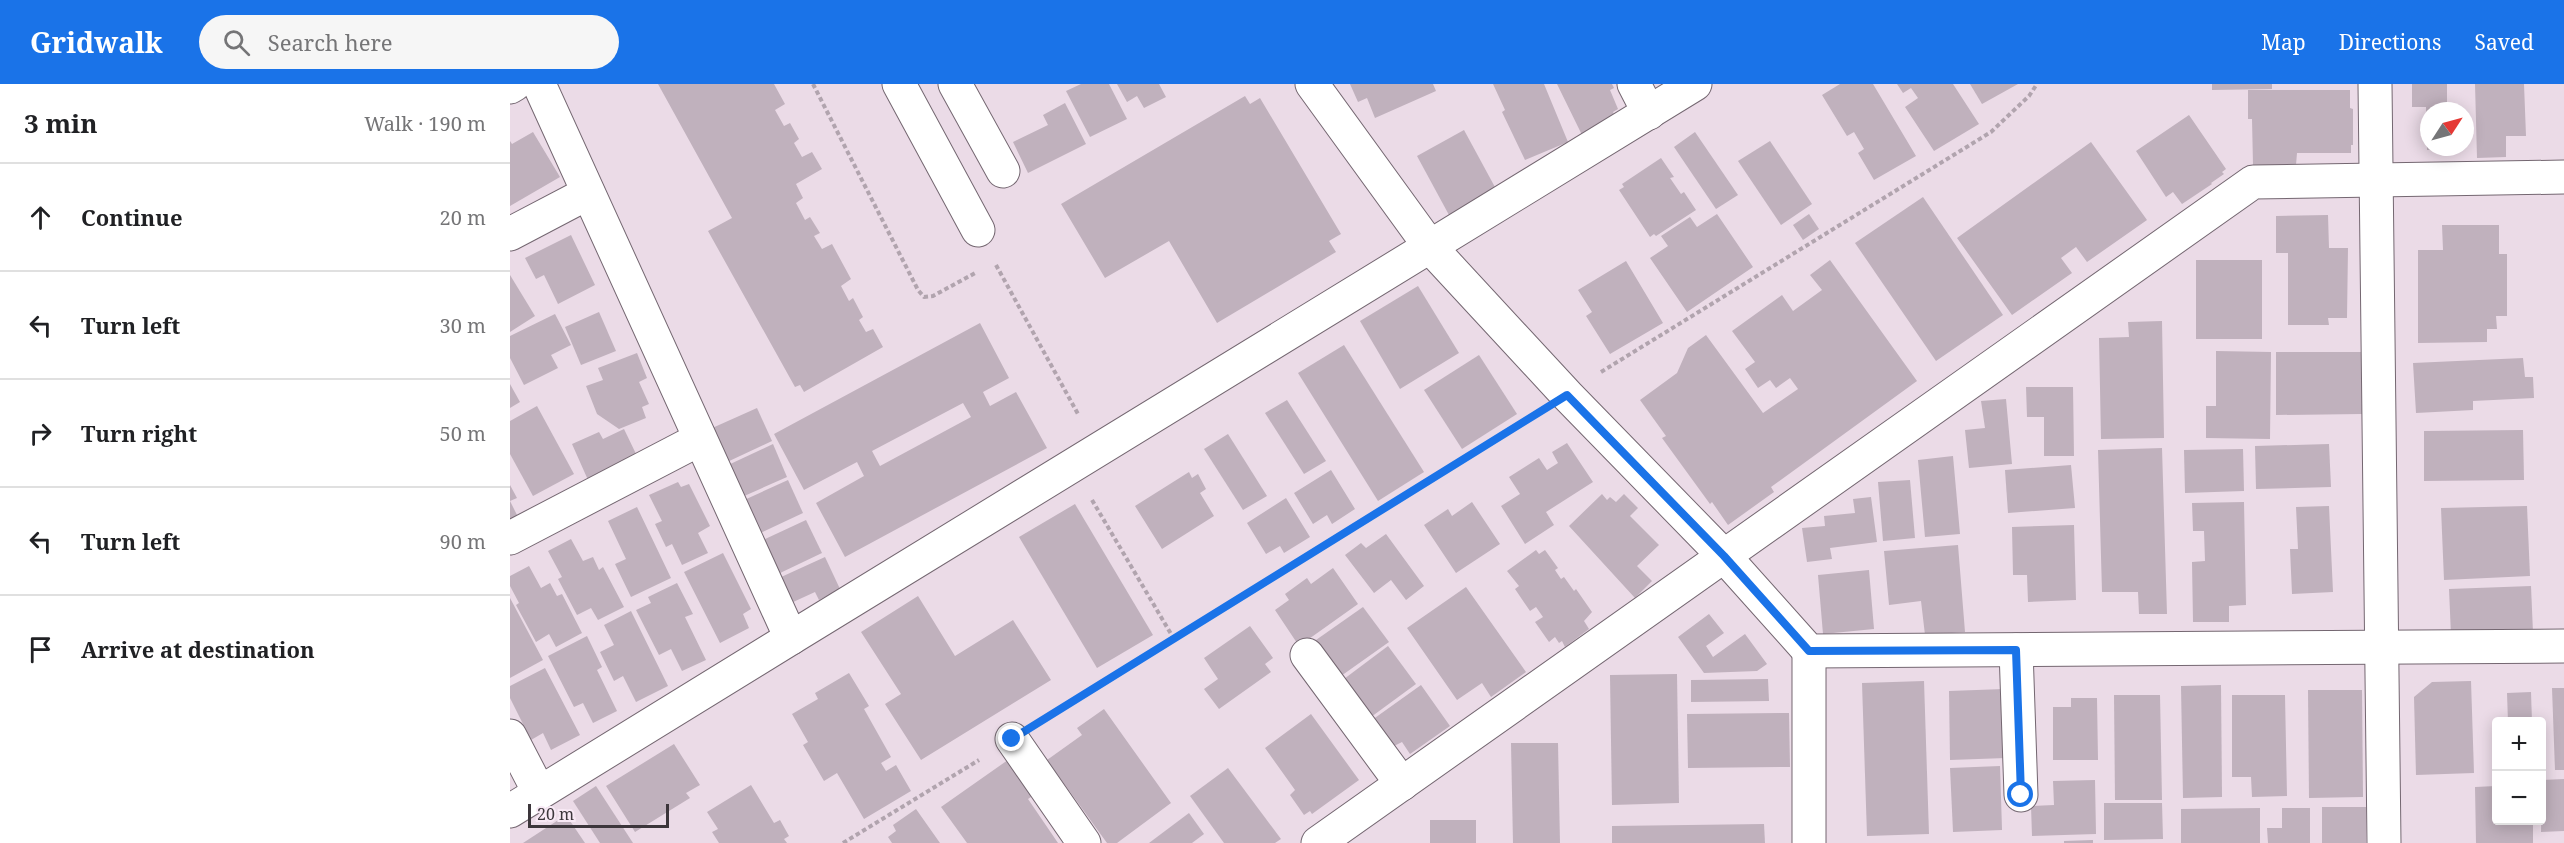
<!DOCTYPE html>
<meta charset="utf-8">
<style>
:root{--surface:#fff;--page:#f6f6f6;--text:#202124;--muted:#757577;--line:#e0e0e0;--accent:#1a73e8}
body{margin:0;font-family:"Noto Serif",serif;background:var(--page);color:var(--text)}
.controls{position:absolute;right:18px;bottom:18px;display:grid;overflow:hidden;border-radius:6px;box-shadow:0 3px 15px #0003}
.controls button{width:54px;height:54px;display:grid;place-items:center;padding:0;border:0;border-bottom:2px solid var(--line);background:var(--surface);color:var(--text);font:30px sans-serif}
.compass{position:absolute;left:1910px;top:18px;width:54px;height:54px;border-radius:50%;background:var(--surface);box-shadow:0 3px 15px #0003;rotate:54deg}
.scale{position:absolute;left:18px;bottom:15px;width:141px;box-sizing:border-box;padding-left:6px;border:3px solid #3c363b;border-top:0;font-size:16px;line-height:21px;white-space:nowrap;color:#3c363b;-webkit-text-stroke:4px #f8e9f5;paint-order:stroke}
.stop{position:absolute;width:18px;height:18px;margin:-14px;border:4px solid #1a73e8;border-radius:50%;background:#fff}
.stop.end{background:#1a73e8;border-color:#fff;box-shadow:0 2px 6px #0008}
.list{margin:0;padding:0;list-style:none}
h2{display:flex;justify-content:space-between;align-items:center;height:78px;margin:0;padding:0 24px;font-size:26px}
h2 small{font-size:20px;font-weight:400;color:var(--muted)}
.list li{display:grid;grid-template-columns:39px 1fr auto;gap:18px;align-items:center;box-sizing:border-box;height:108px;padding:0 24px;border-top:2px solid var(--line)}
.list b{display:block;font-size:22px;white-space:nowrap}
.list em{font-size:20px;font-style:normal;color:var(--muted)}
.icon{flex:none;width:33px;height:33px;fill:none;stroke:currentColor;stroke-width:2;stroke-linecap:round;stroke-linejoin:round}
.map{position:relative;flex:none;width:2054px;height:759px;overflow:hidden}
header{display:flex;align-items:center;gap:36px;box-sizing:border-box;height:84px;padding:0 30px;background:var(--accent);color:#fff}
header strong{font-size:28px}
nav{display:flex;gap:33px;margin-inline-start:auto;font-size:21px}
.search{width:420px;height:54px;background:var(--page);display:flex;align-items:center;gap:15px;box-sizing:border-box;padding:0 21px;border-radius:33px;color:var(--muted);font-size:22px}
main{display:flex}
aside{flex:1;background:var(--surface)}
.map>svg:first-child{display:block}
.building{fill:#c0b1bd;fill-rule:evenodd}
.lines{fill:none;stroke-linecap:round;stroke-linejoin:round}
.minor-casing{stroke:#746771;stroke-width:35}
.path{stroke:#b1a4ae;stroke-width:4;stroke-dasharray:4.5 3;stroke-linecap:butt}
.minor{stroke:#fff;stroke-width:33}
.route{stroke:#1a73e8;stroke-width:8}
</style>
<header>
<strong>Gridwalk</strong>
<div class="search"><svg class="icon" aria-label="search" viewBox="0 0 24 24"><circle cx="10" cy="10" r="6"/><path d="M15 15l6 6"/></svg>Search here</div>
<nav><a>Map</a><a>Directions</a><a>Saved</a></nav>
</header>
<main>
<aside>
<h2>3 min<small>Walk · 190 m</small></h2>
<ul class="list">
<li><svg class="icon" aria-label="ahead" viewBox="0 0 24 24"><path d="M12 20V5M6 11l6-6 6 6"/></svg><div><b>Continue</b></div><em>20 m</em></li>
<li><svg class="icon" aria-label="left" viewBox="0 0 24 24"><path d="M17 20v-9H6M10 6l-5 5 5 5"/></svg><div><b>Turn left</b></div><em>30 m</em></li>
<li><svg class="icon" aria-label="right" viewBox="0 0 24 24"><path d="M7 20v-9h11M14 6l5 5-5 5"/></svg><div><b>Turn right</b></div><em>50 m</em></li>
<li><svg class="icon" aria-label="left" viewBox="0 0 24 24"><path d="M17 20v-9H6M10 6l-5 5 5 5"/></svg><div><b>Turn left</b></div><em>90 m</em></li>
<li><svg class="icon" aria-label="arrive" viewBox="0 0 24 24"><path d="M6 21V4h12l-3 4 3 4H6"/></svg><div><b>Arrive at destination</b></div></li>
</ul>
</aside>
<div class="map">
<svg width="2054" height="759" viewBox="0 0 2054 759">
<rect width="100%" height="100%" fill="#ebdbe7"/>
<!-- building -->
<g class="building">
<path d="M148 0H264L275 20 265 26 274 42 280 39 289 55 284 59 292 73 302 68 312 85 286 100 293 114 286 119 295 136 300 133 310 149 304 152 312 165 322 160 341 195 331 202 339 217 343 214 353 233 349 236 356 248 363 245 373 263 294 308 290 301 285 303 198 147 222 134Z"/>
<path d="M571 0H599L617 35 580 53 556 7Z"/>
<path d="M607 0H649L656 13 634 24 627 12 617 18Z"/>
<path d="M840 0H923L926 7 865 34 857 14 848 18Z"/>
<path d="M983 0H1034L1058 58 1015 76 992 28 995 26Z"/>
<path d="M1047 0H1102L1104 4 1100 6 1108 25 1103 28 1107 36 1072 51Z"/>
<path d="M1330 0H1363L1406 72 1364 96 1348 69 1354 65 1344 48 1337 52 1312 11Z"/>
<path d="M1387 0H1443L1469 40 1424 67 1395 23 1408 14 1401 4 1393 9Z"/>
<path d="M1460 0H1508L1472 20Z"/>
<path d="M1702 0H1762V5L1702 6Z"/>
<path d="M1902 0H1937V27H1919V63H1943V65L1917 66 1916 23H1902Z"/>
<path d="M1965 0H2014L2016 52H1996V73L1967 74Z"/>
<path d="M1738 6H1840V24L1843 25V61H1841V69H1787L1786 81H1743L1742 35H1738Z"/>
<path d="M735 12 740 20 750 14 831 150 819 157 826 168 707 239 659 157 595 194 551 120Z"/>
<path d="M555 19 576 60 518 89 503 58 538 41 533 31Z"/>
<path d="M1679 31 1716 85 1712 88 1714 90 1701 99 1702 100 1672 120 1663 108 1656 113 1626 67Z"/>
<path d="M954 46 986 105 939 131 907 72Z"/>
<path d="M23 48 50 93 0 122V57L2 60Z"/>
<path d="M1185 48 1228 111 1206 125 1164 63Z"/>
<path d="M1260 57 1302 120 1271 141 1228 77Z"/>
<path d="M1581 58 1637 136 1577 178 1566 163 1551 174 1562 189 1502 231 1447 154Z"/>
<path d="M1151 74 1164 93 1160 94 1171 110 1174 108 1186 126 1146 152 1144 150 1140 153 1109 106 1114 103 1112 100Z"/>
<path d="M1413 113 1493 231 1426 277 1345 159Z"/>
<path d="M1207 130 1243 183 1177 228 1140 174 1158 162 1151 152 1180 133 1187 143Z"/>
<path d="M1299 130 1309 145 1293 156 1283 141Z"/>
<path d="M1818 131 1819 164H1838L1837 234H1818L1819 241H1778V169H1766V132Z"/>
<path d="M1932 141H1989V170H1997V232H1986L1987 245H1977V258L1908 259V166H1933Z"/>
<path d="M61 151 85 201 48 220 34 191 26 195 15 174Z"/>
<path d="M1320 176 1407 297 1261 403 1264 408 1218 441 1202 418 1200 420 1152 354 1156 352 1130 316 1167 289 1178 264 1196 251 1253 329 1288 305 1280 294 1266 304 1260 296 1248 304 1235 285 1245 278 1222 247 1272 211 1283 227 1312 206 1300 191Z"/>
<rect x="1686" y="176" width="66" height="79"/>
<path d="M1116 177 1153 239 1100 270 1076 232 1082 228 1068 206Z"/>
<path d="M0 191 25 232 0 248Z"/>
<path d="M908 202 949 269 890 305 850 237Z"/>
<path d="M89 228 106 267 71 281 55 243Z"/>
<path d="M45 230 61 261 41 271 48 284 14 301 0 274V252Z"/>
<path d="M1652 237 1654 354 1591 355 1589 254 1619 253 1618 238Z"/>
<path d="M470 239 499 294 473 308 480 322 506 308 537 364 335 473 306 419 354 392 347 378 294 406 264 350ZM453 319 461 333 370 382 362 367Z"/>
<path d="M834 261 914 388 868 417 788 289Z"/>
<path d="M1706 267 1761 268 1760 355 1696 354V322H1706Z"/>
<path d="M1766 268H1851L1852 330 1766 331Z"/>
<path d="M127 269 137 294 129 298 139 320 132 323 136 334 109 345 87 330 76 302 93 296 88 284Z"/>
<path d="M969 271 1007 330 952 365 914 306Z"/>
<path d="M2013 274 2015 293H2023L2024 314 1963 317V326L1906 329 1903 279Z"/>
<path d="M0 300 10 318 0 324Z"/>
<path d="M1516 303H1563L1564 372H1534V333H1517Z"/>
<path d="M1496 315 1502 380 1459 384 1455 346 1475 344 1471 317Z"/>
<path d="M777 316 816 377 794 390 755 329Z"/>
<path d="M27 322 64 390 23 412 0 370V337Z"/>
<path d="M247 324 262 357 215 379 200 345Z"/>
<path d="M114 345 128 374 78 396 62 360 89 348 93 355Z"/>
<path d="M2013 346 2014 396 1914 397V347Z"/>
<path d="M718 350 757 412 733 426 694 365Z"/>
<path d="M1057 359 1083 398 1036 428 1044 441 1015 460 991 422 1010 410 999 393 1029 374 1037 386 1048 379 1042 368Z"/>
<path d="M263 360 277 393 232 413 216 382Z"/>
<path d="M1819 360 1821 403 1746 405 1745 362Z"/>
<path d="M1652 364 1657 530H1629L1628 508H1592L1588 366Z"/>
<path d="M1733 365 1734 407 1675 409 1674 366Z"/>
<path d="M1443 372 1450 450 1415 453 1408 376Z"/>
<path d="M1561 381 1565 424 1498 429 1495 386Z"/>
<path d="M821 386 845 425 822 440 817 431 803 440 784 409Z"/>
<path d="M679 388 682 394 688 390 696 405 690 409 704 432 652 465 625 422Z"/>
<path d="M278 396 293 429 248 450 232 417Z"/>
<path d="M1400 396 1405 454 1373 457 1368 398Z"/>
<path d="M168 398 171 403 179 400 200 442 188 449 198 469 172 481 162 460 156 463 145 440 152 437 139 411Z"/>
<path d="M0 401 7 414 0 417Z"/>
<path d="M1092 410 1097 416 1100 413 1106 418 1114 410 1128 424 1120 432 1149 461 1127 482 1142 497 1125 514 1059 442Z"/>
<path d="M1361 413 1367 458 1320 464 1322 475 1297 478 1292 444 1315 442 1314 432 1345 429 1343 415Z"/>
<path d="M776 414 800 453 774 469 770 462 756 470 737 439Z"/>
<path d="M0 417 8 433 0 437Z"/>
<path d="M962 418 990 460 946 489 914 441 938 425 942 432Z"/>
<path d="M1734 418 1736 521 1719 522V538H1683L1682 478 1695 477 1694 447H1683L1682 419Z"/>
<path d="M565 420 643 551 587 584 509 453Z"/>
<path d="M1819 422 1823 508 1782 510 1780 465H1788L1786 423Z"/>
<path d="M2017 422 2020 492 1934 496 1931 424Z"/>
<path d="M127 423 161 494 121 513 105 480 116 475 98 437Z"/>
<path d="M296 436 312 469 268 490 253 456Z"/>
<path d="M1564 441 1566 516 1518 518 1517 491H1503L1502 443Z"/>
<path d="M876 450 914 502 896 516 881 496 864 509 835 471 851 459 856 464Z"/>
<path d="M61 455 73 477 83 473 89 486 93 483 114 523 88 536 81 524 67 531 48 495 52 493 38 467Z"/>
<path d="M1448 461 1455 548 1415 551 1411 517 1379 521 1374 467Z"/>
<path d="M1026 466 1029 470 1035 466 1048 484 1045 486 1051 495 1054 493 1064 507 1066 505 1082 528 1074 537 1079 545 1055 563 1052 557 1049 559 1045 553 1039 558 1025 538 1033 533 1026 523 1020 527 1005 505 1009 502 997 487Z"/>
<path d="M213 469 241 525 233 530 239 544 210 559 174 488Z"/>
<path d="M315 473 330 505 309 516 305 508 281 519 269 494Z"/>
<path d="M19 482 31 504 40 499 47 512 52 510 72 549 46 563 39 550 26 558 6 521 9 519 0 502V492Z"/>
<path d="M823 484 848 520 789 562 765 526 779 516 775 510 797 494 801 500Z"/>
<path d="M1359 486 1364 545 1313 550 1308 491Z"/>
<path d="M167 499 183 530 175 533 196 576 172 587 161 565 149 571 126 526 141 519 138 513Z"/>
<path d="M2021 502 2023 549 1941 551 1939 505Z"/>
<path d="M956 503 1016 588 981 613 972 599 947 616 897 544Z"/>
<path d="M408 512 445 572 503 536 541 596 411 676 375 620 391 610 351 548Z"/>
<path d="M0 514 33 576 0 594Z"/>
<path d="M853 523 879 558 831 592 806 556Z"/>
<path d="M121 527 158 602 126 618 113 592 104 597 90 568 104 561 94 541Z"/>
<path d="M1199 530 1214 549 1196 562 1203 573 1235 550 1257 580 1247 587 1194 589 1168 553Z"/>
<path d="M740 542 763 574 755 580 761 588 709 625 694 605 708 595 694 574Z"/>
<path d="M77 552 92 583 87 586 107 627 83 639 73 619 64 623 38 572Z"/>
<path d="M878 562 906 600 861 633 834 595Z"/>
<path d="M35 584 70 651 41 666 33 649 21 656 0 614V602Z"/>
<path d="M339 589 359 622 354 625 381 673 371 679 376 687 386 681 401 707 354 735 327 689 314 697 293 661 298 658 282 630 308 615 305 609Z"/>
<path d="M1167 590 1169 719 1102 721 1100 591Z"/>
<path d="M1258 595 1259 617 1181 618V596Z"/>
<path d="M1414 597 1419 750 1357 752 1352 599Z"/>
<path d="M1961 597 1964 689 1906 691 1904 613 1922 598Z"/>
<path d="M911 601 940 642 900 670 892 658 882 663 862 636Z"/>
<path d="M1711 601 1712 713 1673 714 1671 602Z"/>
<path d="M2042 604H2054V686H2045Z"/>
<path d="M1494 605 1496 674 1440 676 1439 607Z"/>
<path d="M1798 606H1852L1853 713 1799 714Z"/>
<path d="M2021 608 2022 638H1998L1997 609Z"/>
<path d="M1604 611H1650L1652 716H1605Z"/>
<path d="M1722 611H1775L1777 712 1742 713 1741 693H1722Z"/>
<path d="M1561 614H1587L1588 676H1543V623H1561Z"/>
<path d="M594 625 661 719 607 759H597L537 676 572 651 567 644Z"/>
<path d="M1279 629 1280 683 1178 684 1177 630Z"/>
<path d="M801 630 849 696 802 730 800 727 794 731 780 711 785 706 755 664Z"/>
<path d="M1001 659H1048L1050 759H1003Z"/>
<path d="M164 660 190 701 176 709 180 714 125 748 96 702Z"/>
<path d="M505 671 530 707 518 715 548 759H457L431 723Z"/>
<path d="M1490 682 1492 746 1443 748 1440 684Z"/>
<path d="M718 684 771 755 765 759H714L680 712Z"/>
<path d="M2054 695V747L2031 748 2032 696Z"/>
<path d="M1585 696 1586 750 1522 752 1521 722 1544 721 1543 697Z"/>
<path d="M241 701 264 739 270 736 279 752 274 755 277 759H209L202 748 208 745 197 728Z"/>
<path d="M86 702 123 759H90L63 717Z"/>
<path d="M1986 702V736H2023V759H1966L1965 703Z"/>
<path d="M1594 719H1652L1653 755 1594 756Z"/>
<rect x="1812" y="723" width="44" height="36"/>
<path d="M1750 724V759H1671V725Z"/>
<path d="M1772 724H1800V759H1758L1757 744H1772Z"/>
<path d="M406 725 430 759H382L378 753 386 747 383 741Z"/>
<path d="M679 729 694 750 682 759H639Z"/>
<path d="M56 731 75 759H13Z"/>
<rect x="920" y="736" width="46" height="23"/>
<path d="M1254 740 1255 759H1102V742Z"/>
<path d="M1583 756V759H1554V757Z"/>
</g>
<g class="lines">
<!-- minor casing -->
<g class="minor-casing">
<g id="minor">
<path d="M29 0 281 554 1185 0"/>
<path d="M389 0 468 146"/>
<path d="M445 0 493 87"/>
<path d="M802 0 921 164 1057 311 1214 472 1299 567 2054 562"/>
<path d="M1124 0 1139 29"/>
<path d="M1865 0 1874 759"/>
<path d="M0 3 5 0"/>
<path d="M0 150 78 109"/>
<path d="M0 454 190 355"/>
<path d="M1506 566 1511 711"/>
<path d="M797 571 892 700"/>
<path d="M0 652 29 708"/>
<path d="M502 655 574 759"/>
<path d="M0 727 281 554"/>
<path d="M808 759 1743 98 2054 93"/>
<path d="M1299 759V567"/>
</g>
</g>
<!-- path -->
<g class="path">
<path d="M303 0 408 206 414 213 423 212 467 188"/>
<path d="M486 181 568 330"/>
<path d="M1091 288 1481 48 1519 12 1527 0"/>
<path d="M582 416 664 555"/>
<path d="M536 634 1022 333"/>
<path d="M333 759 469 676"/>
</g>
<!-- minor -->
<use href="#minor" class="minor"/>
</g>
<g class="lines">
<!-- route -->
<path class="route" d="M502 655 1057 311 1214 472 1299 567 1506 566 1511 711"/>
</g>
</svg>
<div class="controls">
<button>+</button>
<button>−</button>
</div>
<svg class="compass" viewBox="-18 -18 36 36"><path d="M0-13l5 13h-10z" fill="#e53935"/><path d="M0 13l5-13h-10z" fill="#757577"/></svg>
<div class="scale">20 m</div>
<div class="stop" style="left:1511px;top:711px"></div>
<div class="stop end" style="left:502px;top:655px"></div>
</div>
</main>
